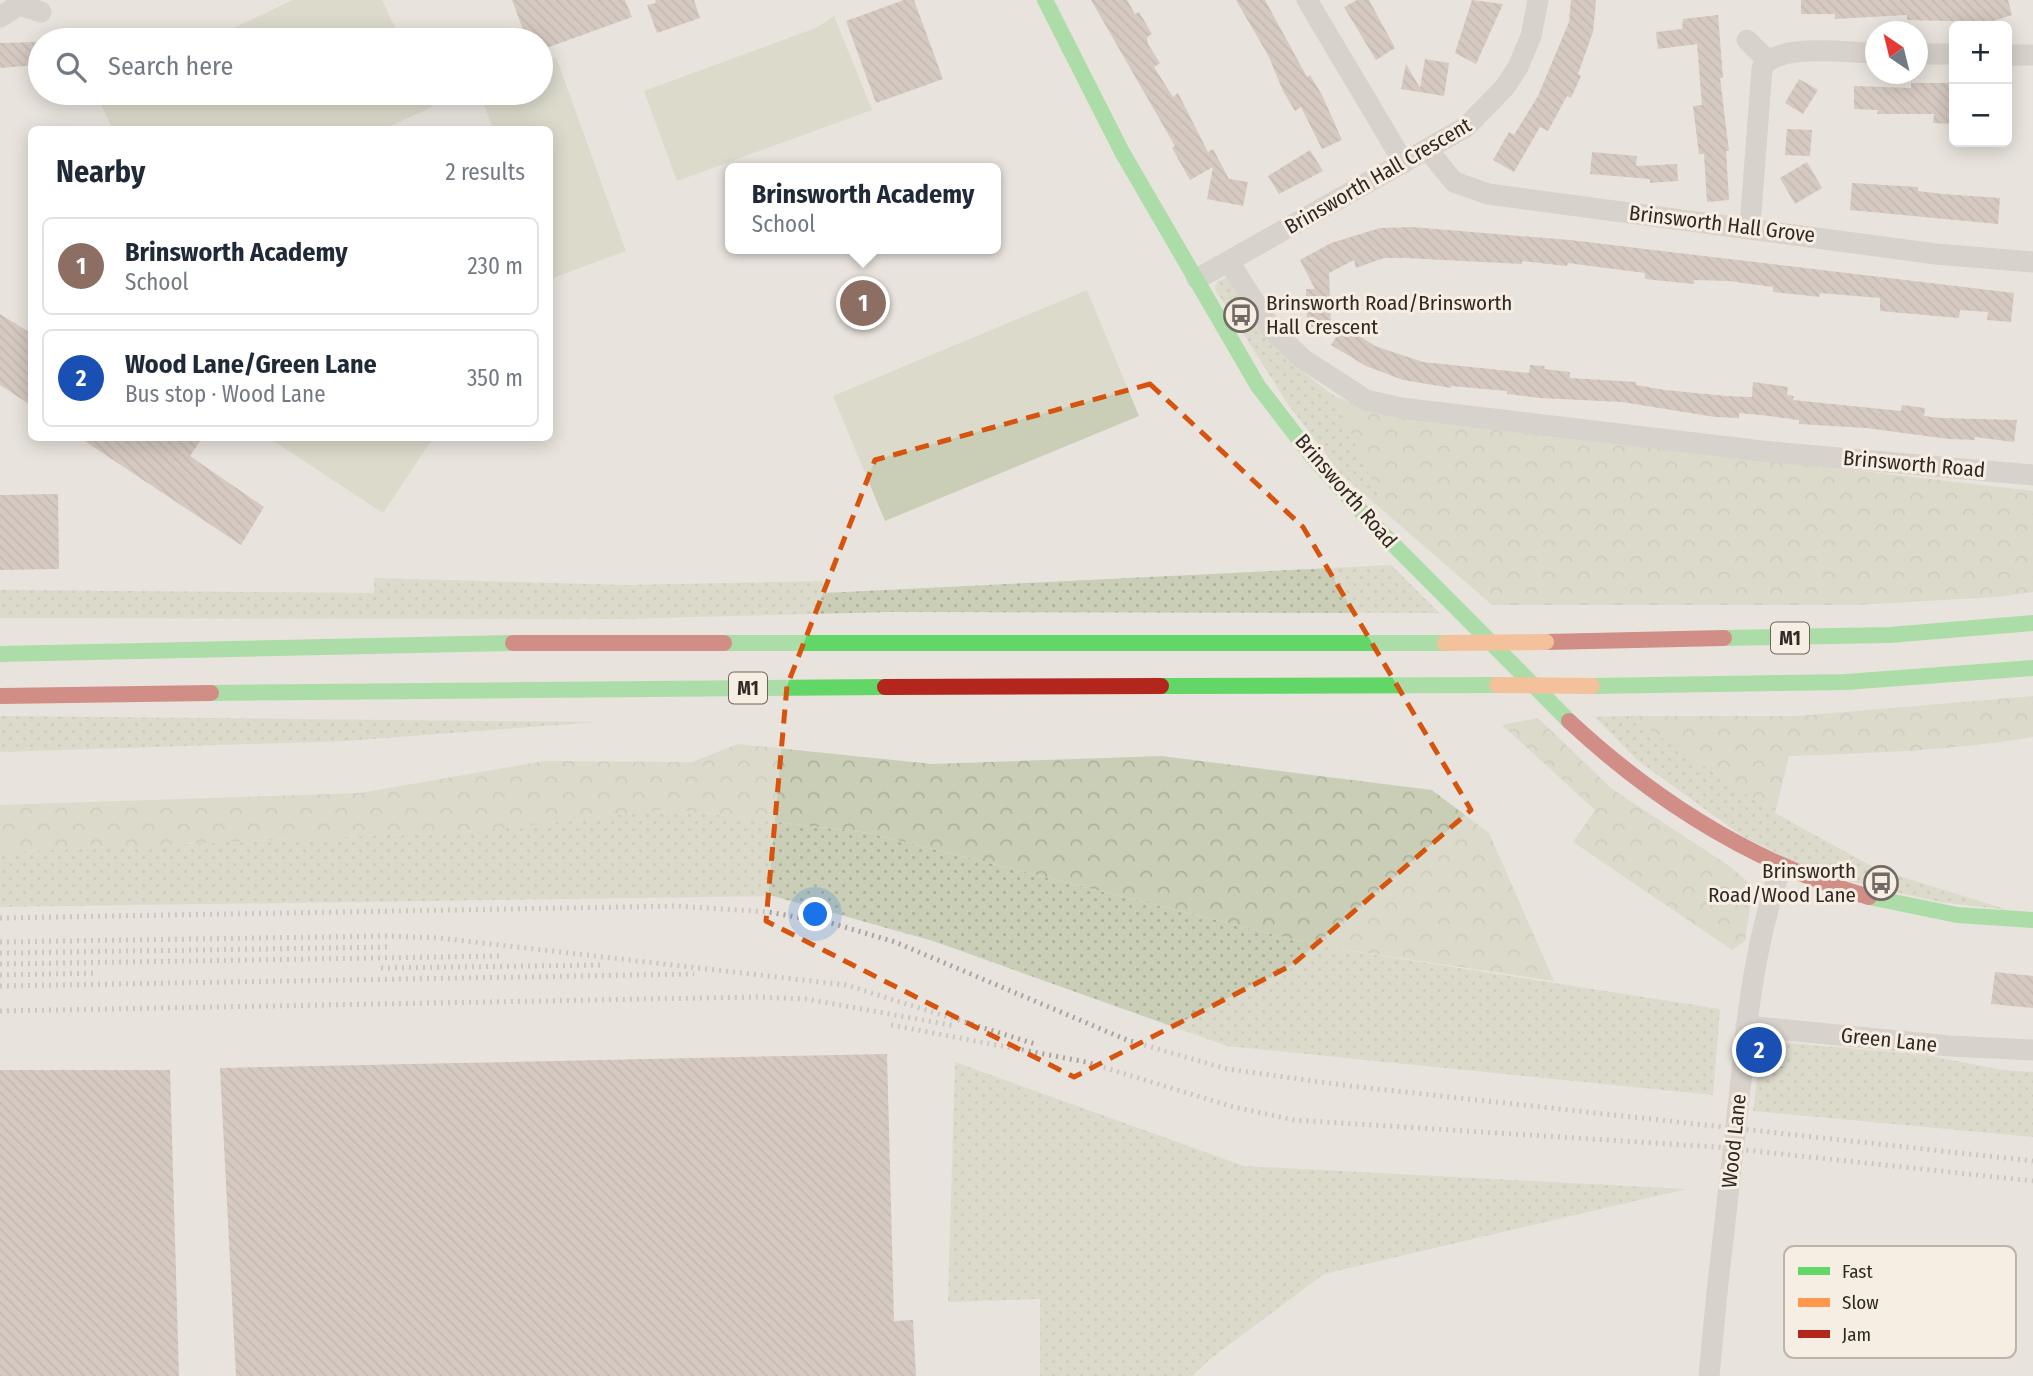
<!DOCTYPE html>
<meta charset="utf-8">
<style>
:root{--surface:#fff;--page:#f6f6f7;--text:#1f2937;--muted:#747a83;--line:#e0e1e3;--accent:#726a65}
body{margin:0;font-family:"Fira Sans Condensed",sans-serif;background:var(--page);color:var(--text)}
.controls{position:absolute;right:21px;top:21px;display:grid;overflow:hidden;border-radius:10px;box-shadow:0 4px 18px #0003}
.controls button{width:63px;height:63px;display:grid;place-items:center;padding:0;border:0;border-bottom:2px solid var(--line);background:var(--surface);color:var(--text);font:35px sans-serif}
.compass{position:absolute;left:1865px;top:21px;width:63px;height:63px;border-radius:50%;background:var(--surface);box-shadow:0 4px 18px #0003;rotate:325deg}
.you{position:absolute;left:816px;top:915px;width:24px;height:24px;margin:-18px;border:5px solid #fff;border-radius:50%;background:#1a73e8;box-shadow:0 0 0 10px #1a73e833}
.badge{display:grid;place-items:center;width:46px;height:46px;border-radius:50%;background:var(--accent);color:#fff;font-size:23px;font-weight:700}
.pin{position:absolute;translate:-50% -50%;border:4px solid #fff;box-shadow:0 2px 7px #0006}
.popup{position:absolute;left:725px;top:163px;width:276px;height:91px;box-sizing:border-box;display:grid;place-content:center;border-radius:10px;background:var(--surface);filter:drop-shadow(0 2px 5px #0005);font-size:23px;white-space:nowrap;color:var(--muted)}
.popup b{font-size:26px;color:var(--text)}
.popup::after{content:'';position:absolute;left:50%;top:100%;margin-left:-14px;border:14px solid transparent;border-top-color:var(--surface)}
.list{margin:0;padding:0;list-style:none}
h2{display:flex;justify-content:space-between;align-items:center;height:91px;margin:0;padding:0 28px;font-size:30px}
h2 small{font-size:23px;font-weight:400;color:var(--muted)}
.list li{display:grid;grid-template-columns:46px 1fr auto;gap:21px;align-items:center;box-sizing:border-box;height:98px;margin:0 14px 14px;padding:0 14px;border:2px solid var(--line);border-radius:10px}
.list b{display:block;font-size:26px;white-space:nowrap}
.list p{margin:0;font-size:23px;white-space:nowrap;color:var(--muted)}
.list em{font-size:23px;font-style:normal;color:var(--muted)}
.icon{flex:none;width:38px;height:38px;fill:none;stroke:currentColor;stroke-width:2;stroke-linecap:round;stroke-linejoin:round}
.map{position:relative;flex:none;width:2033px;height:1376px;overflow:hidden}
.search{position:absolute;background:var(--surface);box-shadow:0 4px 18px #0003;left:28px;top:28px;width:525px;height:77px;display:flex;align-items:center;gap:18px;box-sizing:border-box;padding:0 24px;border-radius:38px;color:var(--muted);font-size:26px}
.panel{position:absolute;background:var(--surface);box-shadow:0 4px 18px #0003;left:28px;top:126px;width:525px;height:315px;border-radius:10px}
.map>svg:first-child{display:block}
.grass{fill:url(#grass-dots)}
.forest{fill:url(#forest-crowns)}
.park{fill:#caceb7}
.building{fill:url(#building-back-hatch)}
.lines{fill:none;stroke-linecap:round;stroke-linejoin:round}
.street{stroke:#c2bcb6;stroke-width:21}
.fast{stroke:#63d668;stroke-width:16}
.jam{stroke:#b3261e;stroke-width:16}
.rail{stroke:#aaa4a0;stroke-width:5;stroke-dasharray:2 5;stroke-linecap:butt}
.street-bridge{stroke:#c2bcb6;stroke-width:21}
.slow-bridge{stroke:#ff974d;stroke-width:16}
.marked{fill:none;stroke:#d6540e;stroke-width:5;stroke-dasharray:14 9;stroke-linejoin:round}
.labels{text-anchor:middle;stroke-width:6;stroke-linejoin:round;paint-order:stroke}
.shield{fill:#f7eee3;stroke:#6d645e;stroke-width:2}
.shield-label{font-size:19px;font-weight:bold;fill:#322925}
.street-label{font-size:21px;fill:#322925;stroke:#f7eee3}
.poi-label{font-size:21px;fill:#322925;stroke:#f7eee3;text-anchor:start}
.key{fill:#f7eee3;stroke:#bcb3aa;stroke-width:2}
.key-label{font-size:19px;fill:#322925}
</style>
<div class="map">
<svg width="2033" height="1376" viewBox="0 0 2033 1376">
<defs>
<pattern id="grass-dots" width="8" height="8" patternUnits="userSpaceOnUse" patternTransform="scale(1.75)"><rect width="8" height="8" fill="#caceb7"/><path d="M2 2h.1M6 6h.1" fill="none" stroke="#aeb19d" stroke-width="1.8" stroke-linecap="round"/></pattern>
<pattern id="forest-crowns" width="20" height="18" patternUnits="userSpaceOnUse" patternTransform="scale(1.75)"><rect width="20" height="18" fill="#caceb7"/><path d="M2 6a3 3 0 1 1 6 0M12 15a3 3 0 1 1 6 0" fill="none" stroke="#aeb19d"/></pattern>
<pattern id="building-back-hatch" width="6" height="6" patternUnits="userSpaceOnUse" patternTransform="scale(1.75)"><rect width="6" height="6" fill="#bca89f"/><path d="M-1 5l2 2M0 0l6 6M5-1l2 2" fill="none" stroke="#998981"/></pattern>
</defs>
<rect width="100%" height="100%" fill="#e9e3dd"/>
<!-- grass -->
<g class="grass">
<path d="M1225 278 1231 280 1297 367 1334 396 1387 514 1341 474 1287 403 1215 289 1217 282Z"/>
<path d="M1391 565 1439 613 889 612 625 619 0 618V590L374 593V578L626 585 822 581 824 593Z"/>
<path d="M0 716 597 722 346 741 0 752Z"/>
<path d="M1629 716 1775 813 1877 869 2008 910 1940 902 1821 875 1742 836 1637 760 1595 717Z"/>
<path d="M670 809 869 833 1320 946 1720 1009 1713 1095 1227 1046 933 941 773 896 0 907V852L479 831Z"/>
<path d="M1767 1041 1926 1055 2002 1070 2033 1072V1137L1753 1111 1761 1048Z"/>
<path d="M955 1062 1244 1166 1686 1189 1324 1274 1210 1359 1192 1376H1040V1299L948 1302Z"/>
</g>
<!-- forest -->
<g class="forest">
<path d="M1334 396 1391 416 2033 491V592L1997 597 1856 605H1492L1387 514Z"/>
<path d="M2033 696V737C1952 751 1871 753 1789 756L1775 813 1629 716H1797Z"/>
<path d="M1538 718 1612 789 1728 865 1753 886 1745 941 1732 950 1573 842 1595 810 1502 725Z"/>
<path d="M738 744 932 764 1161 756 1432 790 1489 833 1554 981 1320 946 869 833 670 809 479 831 0 852V805L360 793 544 761 692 762Z"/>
</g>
<!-- park -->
<g class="park">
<path d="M293 0H382L401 40H208Z"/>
<path d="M834 16 872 110 677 181 644 91 816 28Z"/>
<path d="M556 57 626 251 550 279V130L493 129 480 93H541V63Z"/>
<path d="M96 93H426L432 107 384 129 113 130Z"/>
<path d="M1087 290 1139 416 885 521 833 396Z"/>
<path d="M269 438H433L383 513Z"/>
</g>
<!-- building -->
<g class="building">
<path d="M512 0H625L632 17 541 50V40H527Z"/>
<path d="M655 0H694L700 18 657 33 647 5 656 3Z"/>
<path d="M904 0H914L943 79 876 103 846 21Z"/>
<path d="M1091 0H1127L1135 14 1139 12 1152 34 1147 37 1148 44 1160 63 1154 67 1173 97 1178 93 1208 152 1213 149 1229 179 1248 182 1243 206 1207 199 1213 167 1190 180 1172 148 1175 146Z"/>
<path d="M1236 0H1265L1307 77 1310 75 1322 95 1342 140 1322 149 1301 107 1295 111 1283 91 1269 57Z"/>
<path d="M1357 0H1369L1395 48 1376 60 1344 7Z"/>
<path d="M1472 0 1503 4 1476 64 1455 53Z"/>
<path d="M1571 0H1596L1593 32 1578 74 1581 76 1571 98 1567 96 1548 131 1540 127 1514 172 1493 160 1509 132 1514 135 1538 96 1569 22Z"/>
<path d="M1801 0H2008L2012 15 1990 22 1907 20V15L1835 19V14H1801Z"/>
<path d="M1718 15 1723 78H1720L1729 151H1726L1729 200 1707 202 1704 154H1699L1693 106 1702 105 1697 44 1658 49 1656 32 1682 29 1683 19Z"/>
<path d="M38 42V65L0 68V43Z"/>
<path d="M1425 59 1449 63 1444 96 1401 89 1406 64 1420 88Z"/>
<path d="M1799 79 1818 90 1803 114 1785 103Z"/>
<path d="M1911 83H1954V124L1933 123 1934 114H1877L1878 110 1854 109V86L1911 88Z"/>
<path d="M1787 129 1812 130 1810 156 1785 155Z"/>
<path d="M1310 150 1323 171 1279 194 1268 176Z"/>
<path d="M1592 152 1637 156 1636 166 1677 164 1678 181 1650 183V179L1590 174Z"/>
<path d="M1807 162 1822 188 1795 204 1780 178Z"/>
<path d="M1852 183 1918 187V191L1943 194 2000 198 1998 224 1850 210Z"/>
<path d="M1412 227 1570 240 2014 293 2011 322 1987 320 1988 312 1960 310 1959 318 1880 311V298L1820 293 1819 297 1773 292V287L1729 281 1694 280V284L1645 279V273L1568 263 1567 266 1522 261V264L1405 258H1384L1356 268 1354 260 1329 273 1331 326 1307 327 1306 289H1315L1300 260 1331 243 1380 228Z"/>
<path d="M0 314 32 334V406L0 385Z"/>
<path d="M1343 326 1375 346 1423 362 1529 373 1530 365 1545 366 1544 369 1570 372V378L1636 382V385L1665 390 1726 396 1752 397 1753 382 1788 387 1787 395 1794 396 1793 400 1901 411 1902 405 1925 408 1924 416 1941 418 2017 420 2014 442 1975 437V440L1949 439 1866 428 1799 424V420L1761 415 1739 413V418L1715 417 1622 402 1541 398 1507 394V391L1451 386V388L1403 380 1366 366 1331 345Z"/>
<path d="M80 438H202L190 456 264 507 241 545Z"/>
<path d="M58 494 59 569 0 570V495Z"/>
<path d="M1995 972 2033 976V1008L1991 1004Z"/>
<path d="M887 1054 894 1321 913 1320 916 1376H236L220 1068Z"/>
<path d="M0 1070H170L179 1376H0Z"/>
<path d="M1809 1263 1961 1275 1960 1291 1807 1279Z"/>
</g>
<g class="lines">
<!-- street -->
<g class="street">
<path d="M1307 0 1404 163"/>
<path d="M19 5 41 12"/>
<path d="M0 17 19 5 18 0"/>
<path d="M1747 40 1767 60"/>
<path d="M1918 54H1954"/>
<path d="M2007 55H2033"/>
<path d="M1428 150 1454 182 1488 194 1936 254 2033 262"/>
<path d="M1750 226 1762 68C1778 42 1846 53 1876 53"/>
<path d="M1229 262 1273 331 1303 359 1366 400 1401 408 1762 451 2033 475"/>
<path d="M1197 279 1466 127 1505 87 1518 67 1531 36 1538 0"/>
<path d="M1746 1026 1950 1046 2033 1050"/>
<path d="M1742 1072C1748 1002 1758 934 1781 867"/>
<path d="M1709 1376 1717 1292"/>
</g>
<!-- fast -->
<g class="fast">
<path d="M1045 0 1122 152 1258 386 1311 455 1369 520 1569 721"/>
<path d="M1724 638 1890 635 2033 623"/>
<path d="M724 643H1445"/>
<path d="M0 654 513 643"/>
<path d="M1161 686 1497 685"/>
<path d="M1592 686 1846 682 2033 668"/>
<path d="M211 693 885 687"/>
<path d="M1869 897 1957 915 2033 920"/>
</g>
<!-- jam -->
<g class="jam">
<path d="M1546 642 1724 638"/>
<path d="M513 643H724"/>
<path d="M885 687 1161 686"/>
<path d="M0 696 211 693"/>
<path d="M1569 721C1656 802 1754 864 1869 897"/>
</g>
<!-- rail -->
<g class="rail">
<path d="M0 918 676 906 768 912 831 923 895 942 1127 1040 1227 1069 1350 1086 2033 1161"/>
<path d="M0 942 386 936 439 938 846 985 1035 1044"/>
<path d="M0 953 392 947"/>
<path d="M0 964 501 956"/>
<path d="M381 968 602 965"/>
<path d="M0 975 98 973"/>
<path d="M0 986 694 974"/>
<path d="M0 1011 756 997 806 999 956 1026"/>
<path d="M891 1025 1086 1062 1230 1106 1294 1120 1717 1147 2033 1181"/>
</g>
<!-- street-bridge -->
<path class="street-bridge" d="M1717 1292 1742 1072"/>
<!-- slow-bridge -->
<g class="slow-bridge">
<path d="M1445 643 1546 642"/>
<path d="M1497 685 1592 686"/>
</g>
</g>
<!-- marked area -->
<path d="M0 0H2033V1376H0ZM1150 384 1303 527 1471 810 1292 965 1074 1077 766 921 787 686 875 460Z" fill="#e9e3dd" fill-opacity=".55" fill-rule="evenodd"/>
<path class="marked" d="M1150 384 1303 527 1471 810 1292 965 1074 1077 766 921 787 686 875 460Z"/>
<!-- icons -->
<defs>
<g id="bus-ring" transform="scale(1.75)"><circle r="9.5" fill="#f7eee3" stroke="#726a65" stroke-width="1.5"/><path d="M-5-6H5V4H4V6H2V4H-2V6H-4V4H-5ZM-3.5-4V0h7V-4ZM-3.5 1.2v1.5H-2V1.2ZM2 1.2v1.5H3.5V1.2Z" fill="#726a65"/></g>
</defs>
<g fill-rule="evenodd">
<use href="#bus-ring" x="1241" y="315"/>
<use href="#bus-ring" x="1881" y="883"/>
</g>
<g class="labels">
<!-- shield labels -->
<g class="shield">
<rect x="1771" y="622.5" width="38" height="31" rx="5"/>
<rect x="729" y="672.5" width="38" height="31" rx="5"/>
</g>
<g class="shield-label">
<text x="1790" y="645">M1</text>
<text x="748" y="695">M1</text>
</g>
<!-- street labels -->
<g class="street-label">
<text transform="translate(1378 176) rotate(-30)" y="7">Brinsworth Hall Crescent</text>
<text transform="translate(1722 224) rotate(7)" y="7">Brinsworth Hall Grove</text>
<text transform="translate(1914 464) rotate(5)" y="7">Brinsworth Road</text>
<text transform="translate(1346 491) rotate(49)" y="7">Brinsworth Road</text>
<text transform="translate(1889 1040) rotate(6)" y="7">Green Lane</text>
<text transform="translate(1734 1141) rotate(-84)" y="7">Wood Lane</text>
</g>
<!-- poi labels -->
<g class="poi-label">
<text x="1266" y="310">Brinsworth Road/Brinsworth<tspan x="1266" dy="24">Hall Crescent</tspan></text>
<text x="1856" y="878" text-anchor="end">Brinsworth<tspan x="1856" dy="24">Road/Wood Lane</tspan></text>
</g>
</g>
<!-- legend -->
<rect x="1784" y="1246" width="232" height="112" rx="10" class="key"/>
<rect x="1798" y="1267" width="32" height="8" fill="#63d668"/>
<rect x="1798" y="1298" width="32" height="9" fill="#ff974d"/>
<rect x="1798" y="1330" width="32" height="8" fill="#b3261e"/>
<g class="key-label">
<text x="1842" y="1278">Fast</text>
<text x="1842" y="1309">Slow</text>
<text x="1842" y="1341">Jam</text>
</g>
</svg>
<div class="controls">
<button>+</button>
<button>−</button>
</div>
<svg class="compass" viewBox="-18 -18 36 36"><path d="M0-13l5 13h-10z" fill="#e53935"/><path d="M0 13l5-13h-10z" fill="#747a83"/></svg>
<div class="you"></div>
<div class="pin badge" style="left:863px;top:303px;background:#8d6e63">1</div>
<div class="popup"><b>Brinsworth Academy</b>School</div>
<div class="pin badge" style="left:1759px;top:1050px;background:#1a4fb4">2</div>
<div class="search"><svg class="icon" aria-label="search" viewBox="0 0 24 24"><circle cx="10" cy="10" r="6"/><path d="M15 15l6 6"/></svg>Search here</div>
<section class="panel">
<h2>Nearby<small>2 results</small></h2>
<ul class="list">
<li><span class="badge" style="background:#8d6e63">1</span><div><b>Brinsworth Academy</b><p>School</p></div><em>230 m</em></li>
<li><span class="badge" style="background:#1a4fb4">2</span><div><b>Wood Lane/Green Lane</b><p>Bus stop · Wood Lane</p></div><em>350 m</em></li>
</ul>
</section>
</div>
